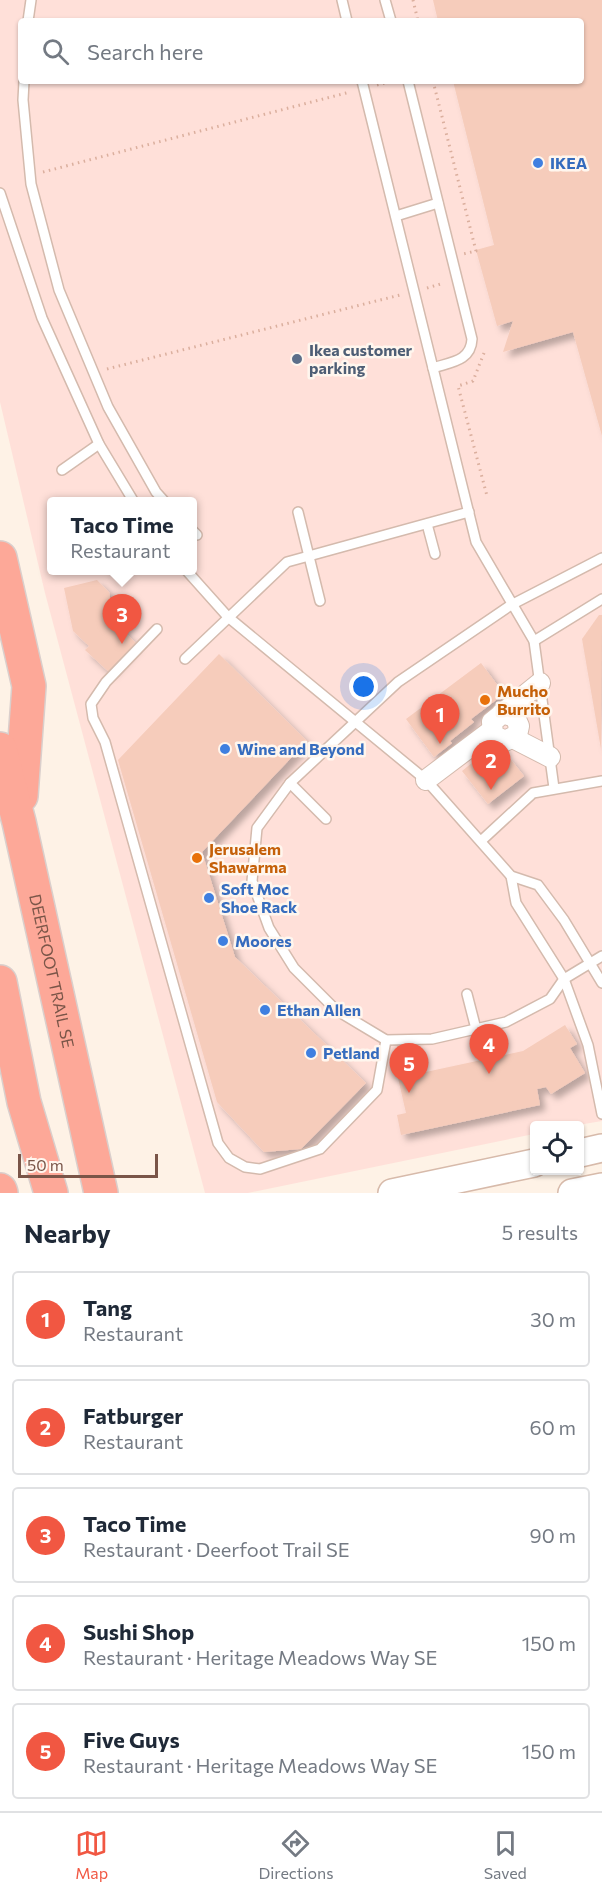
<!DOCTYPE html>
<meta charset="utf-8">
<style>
:root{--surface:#fff;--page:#f6f6f7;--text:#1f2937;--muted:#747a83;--line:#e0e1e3;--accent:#f15742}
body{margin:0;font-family:Commissioner,sans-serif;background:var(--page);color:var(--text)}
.controls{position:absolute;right:18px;bottom:18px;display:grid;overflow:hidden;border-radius:6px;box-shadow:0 2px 4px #0004}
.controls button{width:54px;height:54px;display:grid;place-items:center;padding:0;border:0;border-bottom:2px solid var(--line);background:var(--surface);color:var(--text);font:30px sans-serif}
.scale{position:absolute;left:18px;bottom:15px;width:140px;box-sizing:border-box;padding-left:6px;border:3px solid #7a5548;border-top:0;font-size:16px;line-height:21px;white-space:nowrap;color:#7a5548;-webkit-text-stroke:4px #fff6ee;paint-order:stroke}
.you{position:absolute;left:364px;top:687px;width:21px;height:21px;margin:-15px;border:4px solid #fff;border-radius:50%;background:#1a73e8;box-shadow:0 0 0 9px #1a73e833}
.badge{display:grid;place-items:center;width:39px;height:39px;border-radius:50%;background:var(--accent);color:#fff;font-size:20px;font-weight:700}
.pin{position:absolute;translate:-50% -50px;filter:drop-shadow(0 2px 3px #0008)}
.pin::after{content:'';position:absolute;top:32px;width:21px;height:18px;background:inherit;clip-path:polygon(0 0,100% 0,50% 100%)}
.popup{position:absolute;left:47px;top:497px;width:150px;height:78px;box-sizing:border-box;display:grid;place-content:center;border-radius:6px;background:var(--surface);filter:drop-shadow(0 2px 4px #0005);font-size:20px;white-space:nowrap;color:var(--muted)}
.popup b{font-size:22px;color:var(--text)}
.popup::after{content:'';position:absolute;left:50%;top:100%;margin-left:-12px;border:12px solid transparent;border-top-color:var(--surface)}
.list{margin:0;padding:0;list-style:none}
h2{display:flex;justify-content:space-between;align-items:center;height:78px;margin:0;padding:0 24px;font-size:26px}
h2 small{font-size:20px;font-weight:400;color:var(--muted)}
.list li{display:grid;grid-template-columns:39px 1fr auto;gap:18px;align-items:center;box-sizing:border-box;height:96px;margin:0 12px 12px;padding:0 12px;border:2px solid var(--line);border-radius:6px}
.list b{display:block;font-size:22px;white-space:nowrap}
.list p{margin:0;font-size:20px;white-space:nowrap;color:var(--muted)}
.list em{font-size:20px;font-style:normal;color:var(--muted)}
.icon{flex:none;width:33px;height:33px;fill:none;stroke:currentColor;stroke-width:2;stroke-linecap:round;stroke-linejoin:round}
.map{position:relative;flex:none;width:602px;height:1193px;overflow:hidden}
.search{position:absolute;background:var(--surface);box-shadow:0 2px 4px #0004;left:18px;right:18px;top:18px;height:66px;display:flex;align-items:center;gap:15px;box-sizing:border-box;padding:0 21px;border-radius:6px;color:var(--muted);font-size:22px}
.sheet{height:618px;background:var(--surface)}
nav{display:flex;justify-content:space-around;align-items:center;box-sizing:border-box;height:84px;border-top:2px solid var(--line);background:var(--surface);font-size:16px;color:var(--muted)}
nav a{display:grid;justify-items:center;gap:3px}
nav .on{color:var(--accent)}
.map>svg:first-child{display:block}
.commercial{fill:#ffe0d9;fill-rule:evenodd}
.building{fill:#f6ccbb;filter:url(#shadow)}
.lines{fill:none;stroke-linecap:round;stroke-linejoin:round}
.lane-casing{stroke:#d4baad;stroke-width:12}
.street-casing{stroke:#d4baad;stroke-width:22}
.secondary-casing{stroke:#d7baaa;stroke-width:30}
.highway-casing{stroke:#dacfcc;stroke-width:36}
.path{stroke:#dbaf9e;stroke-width:3;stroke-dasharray:1.5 4.5;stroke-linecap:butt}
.lane{stroke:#fff;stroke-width:9}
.street{stroke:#fff;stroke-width:20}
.secondary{stroke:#fff;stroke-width:27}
.highway{stroke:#fda898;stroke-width:33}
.shop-dot{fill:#3f7fe0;stroke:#fff6ee;stroke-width:2}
.service-dot{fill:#5c6f8a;stroke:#fff6ee;stroke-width:2}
.food-dot{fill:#e8710a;stroke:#fff6ee;stroke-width:2}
.labels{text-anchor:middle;stroke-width:5;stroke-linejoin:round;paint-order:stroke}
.shop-label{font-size:16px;font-weight:bold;fill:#366cbe;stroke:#fff6ee;text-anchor:start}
.service-label{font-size:16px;font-weight:bold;fill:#4e5e75;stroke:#fff6ee;text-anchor:start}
.food-label{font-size:16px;font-weight:bold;fill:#c56008;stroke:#fff6ee;text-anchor:start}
.street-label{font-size:16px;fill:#7a5548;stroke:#fff6ee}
</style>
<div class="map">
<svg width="602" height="1193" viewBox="0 0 602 1193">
<defs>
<filter id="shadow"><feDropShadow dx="5.5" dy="5.5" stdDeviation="3" flood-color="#0004"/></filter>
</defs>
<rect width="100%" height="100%" fill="#fef2e6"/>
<!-- commercial -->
<path class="commercial" d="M0 0H602V1121L578 1125 534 1126V1134L248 1193H205L45 593 0 402ZM21 21H581V81H21ZM51 502H192V570H51Z"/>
<!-- building -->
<g class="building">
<path d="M433 0H602V436L573 332 503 352 513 321 497 326 476 250 494 245 453 81H581V21H438Z"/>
<path d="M97 580 109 592 115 623 136 643 109 672 85 650 89 646 73 631 64 588Z"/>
<path d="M599 615H602L601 749 582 639Z"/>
<path d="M219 654 307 741 202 852 235 957 366 1083 301 1149 264 1152 217 1102 118 760Z"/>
<path d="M481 663 504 694 471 719 474 722 450 741 452 743 434 757 406 719Z"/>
<path d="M488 750 498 763 508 756 524 776 488 804 462 771Z"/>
<path d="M565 1025 577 1044 570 1048 585 1073 551 1094 546 1087 537 1089 540 1105 401 1135 397 1115 406 1113 398 1078 523 1051Z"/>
</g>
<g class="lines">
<!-- lane casing -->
<g class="lane-casing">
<g id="lane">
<path d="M342 0 347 21"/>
<path d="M385 0 391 21"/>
<path d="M28 21 31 0"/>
<path d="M24 81 23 100 31 184 59 290 108 407 156 492 165 502"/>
<path d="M362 81 476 542 534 641 554 788"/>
<path d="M408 81 472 339C471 361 451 362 433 368"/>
<path d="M0 193 42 318 99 444 134 502"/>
<path d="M396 216 438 203"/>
<path d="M62 470 99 444"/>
<path d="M298 512 320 601"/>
<path d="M427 524 435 554"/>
<path d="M192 530 197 535"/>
<path d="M602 558 511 605 398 682 290 783 257 828 252 881 269 928 294 968 336 1010 386 1040 432 1039 506 1022 550 999 564 979 602 956"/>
<path d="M186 570 228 617 426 780 511 876 538 885 564 920 602 983"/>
<path d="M157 629 106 682 91 704 93 718 105 742 218 1143 229 1158 245 1167 260 1169 320 1149 377 1090 386 1040"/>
<path d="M534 641 602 599"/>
<path d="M185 659 287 562 469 512"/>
<path d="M290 783 326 819"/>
<path d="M481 841 533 793 602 781"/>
<path d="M511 876 516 903 564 979 588 1045 602 1114"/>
<path d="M467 994 476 1029"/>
</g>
</g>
<!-- street casing -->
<g class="street-casing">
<g id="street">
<path d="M502 713 515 717 519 726 517 735 505 741 493 735 492 722 540 683"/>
<path d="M513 738 550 757"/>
<path d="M426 780 491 731"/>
</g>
</g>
<!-- secondary casing -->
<g class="secondary-casing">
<g id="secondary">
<path d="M580 1153 602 1148"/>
<path d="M392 1193 534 1163"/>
<path d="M572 1193 602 1187"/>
</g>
</g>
<!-- highway casing -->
<g class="highway-casing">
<g id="highway">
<path d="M0 558 29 686 21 796"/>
<path id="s1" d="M0 749 19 822 101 1193"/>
<path d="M0 982 24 1102 51 1193"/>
<path d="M0 1190 1 1193"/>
</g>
</g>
<!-- path -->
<g class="path">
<path d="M413 0 418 21"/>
<path d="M433 81 476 251 463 254"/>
<path d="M377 85 393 81"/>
<path d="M43 172 350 92"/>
<path d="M427 288 444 283"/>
<path d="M484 353 473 381 458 386 487 496"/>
<path d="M107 369 400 295"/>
</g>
<!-- lane -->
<use href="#lane" class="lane"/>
<!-- street -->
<use href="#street" class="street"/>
<!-- secondary -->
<use href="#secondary" class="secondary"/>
<!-- highway -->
<use href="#highway" class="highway"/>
</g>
<!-- markers -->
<g class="shop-dot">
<circle cx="538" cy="163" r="6"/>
<circle cx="225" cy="749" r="6"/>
<circle cx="209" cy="898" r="6"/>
<circle cx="223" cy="941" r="6"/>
<circle cx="265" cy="1010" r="6"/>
<circle cx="311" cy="1053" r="6"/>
</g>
<circle class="service-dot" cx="297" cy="359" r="6"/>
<g class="food-dot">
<circle cx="485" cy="700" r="6"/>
<circle cx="197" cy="858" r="6"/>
</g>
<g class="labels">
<!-- shop labels -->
<g class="shop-label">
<text x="550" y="169">IKEA</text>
<text x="237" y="755">Wine and Beyond</text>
<text x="221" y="895">Soft Moc<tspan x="221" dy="18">Shoe Rack</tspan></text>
<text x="235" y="947">Moores</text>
<text x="277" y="1016">Ethan Allen</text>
<text x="323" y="1059">Petland</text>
</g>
<!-- service labels -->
<g class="service-label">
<text x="309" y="356">Ikea customer<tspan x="309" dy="18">parking</tspan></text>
</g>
<!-- food labels -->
<g class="food-label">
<text x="497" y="697">Mucho<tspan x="497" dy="18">Burrito</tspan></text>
<text x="209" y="855">Jerusalem<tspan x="209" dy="18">Shawarma</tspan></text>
</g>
<!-- street labels -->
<g class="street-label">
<text dy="6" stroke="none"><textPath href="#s1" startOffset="228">DEERFOOT TRAIL SE</textPath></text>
</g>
</g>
</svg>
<div class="controls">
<button><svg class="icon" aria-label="locate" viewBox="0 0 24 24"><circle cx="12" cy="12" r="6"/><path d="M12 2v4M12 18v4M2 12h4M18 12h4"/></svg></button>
</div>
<div class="scale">50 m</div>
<div class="you"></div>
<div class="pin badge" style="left:440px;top:744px">1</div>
<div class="pin badge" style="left:491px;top:790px">2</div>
<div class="pin badge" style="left:122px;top:644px">3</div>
<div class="popup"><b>Taco Time</b>Restaurant</div>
<div class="pin badge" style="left:489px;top:1074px">4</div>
<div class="pin badge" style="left:409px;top:1093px">5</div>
<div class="search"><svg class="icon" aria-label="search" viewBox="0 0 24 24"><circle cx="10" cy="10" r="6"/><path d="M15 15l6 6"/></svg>Search here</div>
</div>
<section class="sheet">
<h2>Nearby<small>5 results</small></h2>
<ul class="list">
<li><span class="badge">1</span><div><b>Tang</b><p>Restaurant</p></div><em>30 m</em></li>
<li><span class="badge">2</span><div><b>Fatburger</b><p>Restaurant</p></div><em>60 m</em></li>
<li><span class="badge">3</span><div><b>Taco Time</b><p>Restaurant · Deerfoot Trail SE</p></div><em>90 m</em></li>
<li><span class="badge">4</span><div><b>Sushi Shop</b><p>Restaurant · Heritage Meadows Way SE</p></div><em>150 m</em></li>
<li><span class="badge">5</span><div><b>Five Guys</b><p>Restaurant · Heritage Meadows Way SE</p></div><em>150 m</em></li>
</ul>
</section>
<nav>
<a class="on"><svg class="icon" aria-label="map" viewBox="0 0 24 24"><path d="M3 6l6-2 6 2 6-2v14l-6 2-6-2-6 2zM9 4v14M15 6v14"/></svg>Map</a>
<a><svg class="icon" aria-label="directions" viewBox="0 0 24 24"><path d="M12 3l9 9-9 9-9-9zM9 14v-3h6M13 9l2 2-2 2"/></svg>Directions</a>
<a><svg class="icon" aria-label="saved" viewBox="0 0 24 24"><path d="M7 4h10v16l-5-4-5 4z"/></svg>Saved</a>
</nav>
